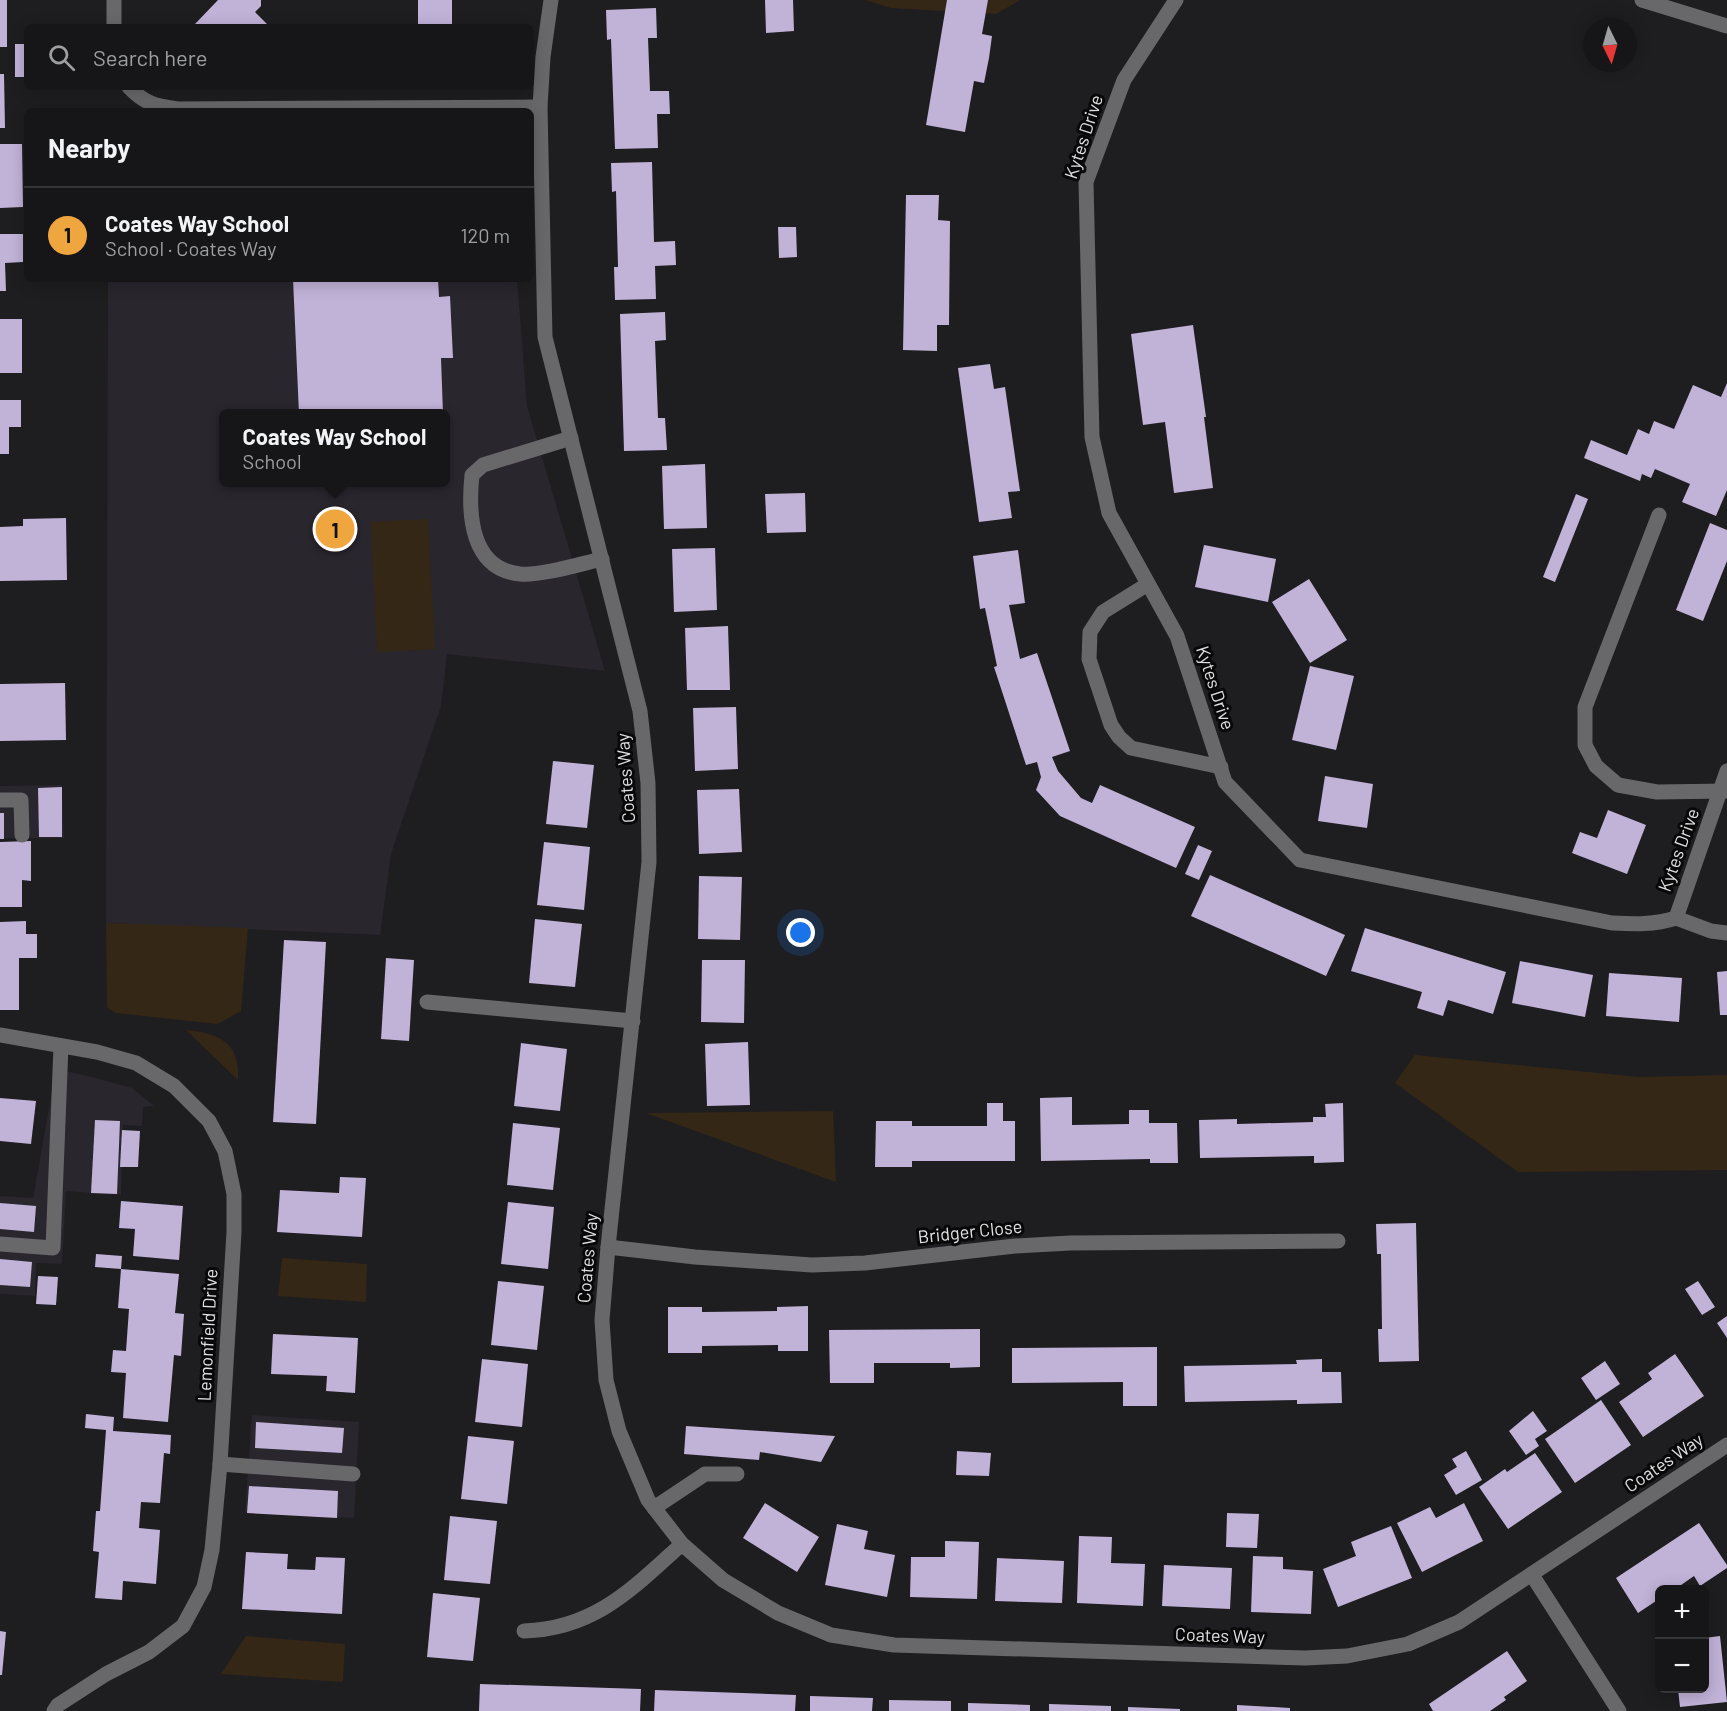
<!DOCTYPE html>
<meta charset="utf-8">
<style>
:root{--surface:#161618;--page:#1f1f21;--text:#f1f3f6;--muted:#9e9fa2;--line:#353537;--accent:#f0a63f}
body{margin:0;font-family:Barlow,sans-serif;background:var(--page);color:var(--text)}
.controls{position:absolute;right:18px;bottom:18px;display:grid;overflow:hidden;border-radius:9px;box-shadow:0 3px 15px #0003}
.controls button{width:54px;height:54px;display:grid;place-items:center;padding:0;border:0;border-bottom:2px solid var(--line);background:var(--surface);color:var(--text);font:30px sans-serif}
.compass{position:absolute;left:1583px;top:18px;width:54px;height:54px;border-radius:50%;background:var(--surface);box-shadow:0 3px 15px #0003;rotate:175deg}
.you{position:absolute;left:801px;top:933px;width:21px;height:21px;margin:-15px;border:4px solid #fff;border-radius:50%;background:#1a73e8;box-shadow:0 0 0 9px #1a73e833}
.badge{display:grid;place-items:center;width:39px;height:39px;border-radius:50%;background:var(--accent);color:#111;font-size:20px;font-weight:700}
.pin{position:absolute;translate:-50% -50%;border:3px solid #fff;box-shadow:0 2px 6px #0006}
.popup{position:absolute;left:219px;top:409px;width:231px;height:78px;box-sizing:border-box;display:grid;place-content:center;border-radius:9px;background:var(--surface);filter:drop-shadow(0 2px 4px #0005);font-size:20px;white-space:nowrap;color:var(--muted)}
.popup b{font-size:22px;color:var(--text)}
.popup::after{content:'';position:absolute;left:50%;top:100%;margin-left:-12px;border:12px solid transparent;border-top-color:var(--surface)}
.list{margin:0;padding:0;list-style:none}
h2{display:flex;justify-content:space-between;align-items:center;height:78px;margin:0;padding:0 24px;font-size:26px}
h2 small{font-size:20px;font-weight:400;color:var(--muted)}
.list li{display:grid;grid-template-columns:39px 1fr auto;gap:18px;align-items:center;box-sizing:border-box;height:96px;padding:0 24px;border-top:2px solid var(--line)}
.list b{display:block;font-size:22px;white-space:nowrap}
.list p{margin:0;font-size:20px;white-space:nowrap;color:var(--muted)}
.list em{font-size:20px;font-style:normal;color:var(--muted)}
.icon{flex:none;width:33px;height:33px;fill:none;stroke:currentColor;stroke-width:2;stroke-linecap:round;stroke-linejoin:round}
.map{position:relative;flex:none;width:1727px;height:1711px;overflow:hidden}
.search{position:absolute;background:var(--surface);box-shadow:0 3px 15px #0003;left:24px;top:24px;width:510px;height:66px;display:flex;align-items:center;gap:15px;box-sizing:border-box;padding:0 21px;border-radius:9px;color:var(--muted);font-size:22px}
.panel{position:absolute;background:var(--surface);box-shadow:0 3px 15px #0003;left:24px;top:108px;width:510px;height:174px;border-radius:9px}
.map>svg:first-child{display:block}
.built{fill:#29262e;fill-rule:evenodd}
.green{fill:#352715}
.building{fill:#c1b2d8}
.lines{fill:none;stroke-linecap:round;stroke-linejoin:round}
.minor{stroke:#68676a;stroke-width:15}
.labels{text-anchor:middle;stroke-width:6;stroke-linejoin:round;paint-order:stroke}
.street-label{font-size:18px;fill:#e0e0e2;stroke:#080809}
</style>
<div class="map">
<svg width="1727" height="1711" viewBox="0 0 1727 1711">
<rect width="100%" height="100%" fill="#1e1d20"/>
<!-- built -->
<g class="built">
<path d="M108 279H517L527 406 605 671 447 654 441 706 391 854 380 935 106 923ZM224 414H446V482H224Z"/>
<path d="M62 785 64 838H0V786Z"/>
<path d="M56 1069 92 1077 132 1088 154 1106 143 1107 142 1126 123 1125 121 1195 66 1191 62 1264 36 1263 35 1296 0 1294V1196L33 1198Z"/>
<path d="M252 1415 359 1422 354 1518 245 1512Z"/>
</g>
<!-- green -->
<g class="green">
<path d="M865 0H1020L996 14 891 8Z"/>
<path d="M428 519 435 649 377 652 371 522Z"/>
<path d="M106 923 248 928 241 1011 218 1024 116 1013 107 1007Z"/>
<path d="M186 1030C220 1033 240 1043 238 1080Z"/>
<path d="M1415 1055 1640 1077 1727 1075V1170L1518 1172 1395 1083Z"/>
<path d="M833 1111 836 1182 646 1113Z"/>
<path d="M282 1258 367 1264 366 1302 278 1296Z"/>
<path d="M246 1636 345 1644 343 1682 221 1674Z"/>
</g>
<!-- building -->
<g class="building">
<rect x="0" y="0" width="7" height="47"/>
<path d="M218 0H261V6L255 12 267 24 264 27H167V25L195 24Z"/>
<path d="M418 0H452V27H413V25H418Z"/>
<path d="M765 0H793L794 31 766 33Z"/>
<path d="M947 0H988L982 34 992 36 989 58 984 83 974 81 965 132 926 125Z"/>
<path d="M656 8 657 38H648L650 91H669L670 114H657L658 148 615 149 611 39 607 40 606 10Z"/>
<rect x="15" y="44" width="12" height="33"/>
<path d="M0 74H4L5 128H0Z"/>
<path d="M0 144H22L23 207 0 208Z"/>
<path d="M652 162 654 242 675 241 676 265 655 266 656 299 615 300 614 267H618L616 191 612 192 611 163Z"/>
<path d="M906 195H939L938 220 950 221 949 325H937V351L903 350Z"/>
<path d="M778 227H796L797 257 779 258Z"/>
<path d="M0 234H23V262L5 263 6 291H0Z"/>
<path d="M293 279H438L439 297 450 296 453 358H441L443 414H299Z"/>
<path d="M665 312 666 340 655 341 658 418H665L667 450 624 451 620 314Z"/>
<rect x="0" y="319" width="22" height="54"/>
<path d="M1193 325 1206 417H1204L1213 488 1174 493 1165 422 1143 425 1131 334Z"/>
<path d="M990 364 994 389 1005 387 1020 491 1008 492 1012 518 979 522 958 368Z"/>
<path d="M1727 383V490L1716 516 1682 502 1690 484 1655 469 1651 478 1642 474 1640 481 1584 458 1591 440 1627 455 1638 429 1649 434 1654 421 1674 429 1693 385 1721 397Z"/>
<path d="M0 400H21V427H9V454H0Z"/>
<path d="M705 464 707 528 664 529 662 466Z"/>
<path d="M805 493 806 532 767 533 765 494Z"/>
<path d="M1576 494 1588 499 1555 582 1543 577Z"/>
<path d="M66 518 67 580 0 581V527L23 526V519Z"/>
<path d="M1710 523 1727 530V561L1703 621 1676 610Z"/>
<path d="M1204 545 1276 559 1268 602 1195 587Z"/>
<path d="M715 548 717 610 674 612 672 549Z"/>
<path d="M1018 550 1025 603 1009 605 1020 659 1037 653 1070 751 1052 757 1058 771 1081 798 1092 803 1100 785 1195 827 1176 868 1060 816 1036 790 1041 777 1037 762 1026 765 994 667 997 666 985 608 980 609 973 556Z"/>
<path d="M1309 579 1347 640 1310 663 1272 602Z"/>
<path d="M728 626 730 690H687L685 628Z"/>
<path d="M1310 666 1354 676 1336 750 1292 740Z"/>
<path d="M65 683 66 740 0 741V684Z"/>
<path d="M736 707 738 769 695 771 693 708Z"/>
<path d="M553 761 594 765 587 828 546 824Z"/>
<path d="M1325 776 1373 784 1367 828 1318 821Z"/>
<path d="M62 787V837H39L38 788Z"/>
<path d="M739 789 742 852 699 854 697 790Z"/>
<path d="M1608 810 1646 825 1627 874 1572 853 1580 832 1597 838Z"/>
<rect x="0" y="813" width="4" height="26"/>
<path d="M31 841V881L22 880V907H0V842Z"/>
<path d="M544 842 590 847 584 910 537 905Z"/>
<path d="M1198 845 1212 851 1199 880 1185 874Z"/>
<path d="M1210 875 1345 935 1326 976 1191 916Z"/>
<path d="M699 876 742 877 740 940 698 939Z"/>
<path d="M535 919 582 924 575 987 529 983Z"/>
<path d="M26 921V934H37V958H19V1010H0V922Z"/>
<path d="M1365 928 1506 972 1493 1014 1448 1000 1443 1016 1417 1008 1422 992 1351 971Z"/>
<path d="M284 940 326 942 316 1124 273 1122Z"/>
<path d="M386 958 414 960 409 1041 381 1039Z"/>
<path d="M702 960H745L744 1023 701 1022Z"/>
<path d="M1520 961 1593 975 1585 1017 1512 1003Z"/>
<path d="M1727 971V1015H1720L1717 972Z"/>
<path d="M1609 973 1682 978 1679 1022 1606 1016Z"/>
<path d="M748 1042 750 1105 707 1106 705 1044Z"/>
<path d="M521 1043 567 1049 560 1111 514 1106Z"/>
<path d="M1072 1097V1125L1129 1124V1110H1149V1123H1177L1178 1163H1150V1159L1041 1161 1040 1098Z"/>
<path d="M0 1098 36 1101 31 1144 0 1141Z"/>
<path d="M987 1103H1003V1121H1015V1161H912V1167H875L876 1121H912V1126H987Z"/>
<path d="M1343 1103 1344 1162 1314 1163V1156L1200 1158 1199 1120 1237 1119V1124L1313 1122V1117H1326L1325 1104Z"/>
<path d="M95 1120 120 1121 117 1194 91 1193Z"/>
<path d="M513 1123 560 1128 553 1190 507 1185Z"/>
<path d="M122 1130 140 1131 138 1167H120Z"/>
<path d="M340 1177 366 1178 362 1237 277 1232 280 1190 339 1193Z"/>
<path d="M121 1201 183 1206 179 1260 133 1256 135 1229 119 1228Z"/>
<path d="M508 1202 554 1207 548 1269 501 1264Z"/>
<path d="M0 1203 36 1206 34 1232 0 1229Z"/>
<path d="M1416 1223 1419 1361 1379 1362 1378 1329H1382L1381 1254H1377L1376 1224Z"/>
<path d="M96 1254 122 1256 121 1269 95 1267Z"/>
<path d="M0 1259 32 1262 30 1287 0 1285Z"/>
<path d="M121 1269 179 1274 175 1313 184 1314 181 1356 174 1355 168 1422 123 1418 126 1373 111 1372 113 1350 126 1351 129 1309 118 1308Z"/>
<path d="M38 1276 58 1277 56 1305 36 1304Z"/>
<path d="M498 1281 544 1286 537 1350 491 1345Z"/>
<path d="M1698 1281 1715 1307 1702 1315 1685 1289Z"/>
<path d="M808 1306V1351H778V1345L702 1346V1353H668V1307H702V1312L777 1311V1307Z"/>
<path d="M1727 1316V1338L1717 1323Z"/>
<path d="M980 1329V1367L950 1368V1363H874V1383H830L829 1330Z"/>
<path d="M273 1334 358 1338 355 1393 326 1391 327 1376 271 1374Z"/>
<path d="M1157 1347V1406H1123V1382L1012 1383V1348Z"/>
<path d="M1675 1354 1704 1396 1643 1437 1619 1402 1652 1379 1648 1373Z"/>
<path d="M482 1359 528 1364 522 1427 475 1422Z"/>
<path d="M1322 1359V1372H1341L1342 1403 1297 1404V1400L1185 1402 1184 1366 1297 1364 1296 1360Z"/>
<path d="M1605 1361 1620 1384 1596 1400 1581 1378Z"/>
<path d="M1601 1400 1631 1445 1575 1483 1545 1439Z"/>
<path d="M1533 1411 1547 1431 1535 1439 1539 1446 1526 1455 1509 1431Z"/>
<path d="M86 1414 114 1417 113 1431 171 1435 170 1454 164 1453 160 1503 141 1502 139 1528 160 1530 156 1584 123 1581 122 1600 95 1598 99 1552 93 1551 96 1511H100L106 1430 85 1428Z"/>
<path d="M256 1422 344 1428 342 1453 255 1448Z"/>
<path d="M686 1426 761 1431 835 1436 821 1462 760 1452 759 1460 684 1454Z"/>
<path d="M468 1436 514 1441 507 1504 461 1499Z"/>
<path d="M957 1451 991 1453 989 1476 956 1475Z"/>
<path d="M1466 1451 1482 1480 1456 1495 1444 1475 1457 1467 1452 1459Z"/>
<path d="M1535 1453 1562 1492 1508 1529 1479 1487 1505 1469 1507 1472Z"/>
<path d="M249 1486 338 1491 337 1518 247 1513Z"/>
<path d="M765 1503 819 1537 797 1572 743 1538Z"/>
<path d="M1464 1503 1483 1541 1422 1572 1397 1523 1430 1507 1436 1518Z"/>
<path d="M1227 1513 1259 1514 1257 1548 1226 1547Z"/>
<path d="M450 1516 497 1521 490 1584 444 1580Z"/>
<path d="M1699 1523 1727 1565V1568L1700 1586 1694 1576 1674 1590H1660L1659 1599 1638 1613 1616 1578Z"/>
<path d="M837 1524 868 1531 864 1549 895 1555 887 1597 825 1585Z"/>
<path d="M1391 1526 1412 1578 1338 1607 1323 1569 1356 1556 1351 1542Z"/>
<path d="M1079 1536 1112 1537 1111 1563 1145 1564 1143 1606 1077 1603Z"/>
<path d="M945 1541 979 1542 977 1599 910 1597 911 1557H945Z"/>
<path d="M246 1552 288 1554 287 1569 315 1570 316 1557 345 1558 342 1614 242 1609Z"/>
<path d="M1253 1556 1283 1557V1569L1313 1571 1311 1614 1251 1612Z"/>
<path d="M997 1558 1064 1561 1062 1603 995 1601Z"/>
<path d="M1164 1565 1232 1568 1230 1609 1162 1606Z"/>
<path d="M433 1593 480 1598 473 1661 427 1657Z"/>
<path d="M0 1631 6 1632 2 1675H0Z"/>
<path d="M1720 1636 1727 1702 1680 1707 1678 1689 1704 1688V1638Z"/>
<path d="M1507 1651 1527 1681 1504 1697 1506 1700 1490 1711H1433L1429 1704Z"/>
<path d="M480 1684 641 1689 640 1711H479Z"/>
<path d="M655 1690 796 1695 795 1711H654Z"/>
<path d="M810 1696 873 1698 872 1711H810Z"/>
<path d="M889 1700 951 1701V1711H889Z"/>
<path d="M968 1703 1030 1705V1711H968Z"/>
<path d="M1049 1704 1111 1706V1711H1049Z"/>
<path d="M1237 1705 1290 1708V1711H1237Z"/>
<path d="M1128 1707 1180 1709V1711H1128Z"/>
</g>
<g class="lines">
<!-- minor -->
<g class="minor">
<path d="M114 0V27"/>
<path d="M551 0 543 57 540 107 545 337 640 711 648 783 649 862 608 1247 602 1320 606 1380 619 1431 648 1500 682 1544 723 1580 778 1613 831 1635 894 1645 1305 1658 1347 1656 1408 1644 1459 1622 1727 1445"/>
<path d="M1176 0 1124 80 1086 182 1092 437 1109 513 1177 636 1225 782 1300 860 1612 923C1634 924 1654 925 1676 918L1727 771"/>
<path d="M1642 0 1727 26"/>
<path d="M129 87C145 104 156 106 178 109L540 107"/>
<path d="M571 438 483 465 472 475C468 513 470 569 520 574 541 576 580 564 602 559"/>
<path d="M1659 515 1585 707V745L1596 766 1618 785 1657 792 1727 791"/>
<path d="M1148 584 1103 612 1090 632 1089 659 1111 725 1119 737 1131 748 1221 767"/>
<path d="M0 800H21L22 835"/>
<path d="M1676 918 1711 931 1727 933"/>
<path d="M427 1002 633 1021"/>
<path d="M0 1035 97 1052 136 1063 174 1086 209 1121 225 1151 234 1194V1232L220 1464 212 1550 204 1587 183 1626 149 1652 106 1674 58 1705 54 1711"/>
<path d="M0 1244 53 1248 61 1046"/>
<path d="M608 1247 695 1257 812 1265 865 1263 1015 1246 1070 1243 1338 1241"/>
<path d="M220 1464 353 1474"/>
<path d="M654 1508 705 1474H737"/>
<path d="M1532 1575 1619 1711"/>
<path d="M524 1631C595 1629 633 1588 682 1544"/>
</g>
</g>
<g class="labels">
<!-- street labels -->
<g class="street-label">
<text transform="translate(1084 137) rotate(-72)" y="6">Kytes Drive</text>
<text transform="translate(1215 688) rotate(72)" y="6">Kytes Drive</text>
<text transform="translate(626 778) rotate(-94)" y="6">Coates Way</text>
<text transform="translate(1679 850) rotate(-70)" y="6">Kytes Drive</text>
<text transform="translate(970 1232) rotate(-6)" y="6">Bridger Close</text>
<text transform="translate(588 1258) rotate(-85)" y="6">Coates Way</text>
<text transform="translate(208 1335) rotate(-87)" y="6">Lemonfield Drive</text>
<text transform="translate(1664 1463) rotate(-34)" y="6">Coates Way</text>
<text transform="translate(1220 1636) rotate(2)" y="6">Coates Way</text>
</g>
</g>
</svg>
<div class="controls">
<button>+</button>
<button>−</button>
</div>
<svg class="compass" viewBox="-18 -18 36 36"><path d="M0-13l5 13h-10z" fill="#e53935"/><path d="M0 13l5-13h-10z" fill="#9e9fa2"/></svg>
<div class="you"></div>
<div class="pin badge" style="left:335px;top:529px">1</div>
<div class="popup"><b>Coates Way School</b>School</div>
<div class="search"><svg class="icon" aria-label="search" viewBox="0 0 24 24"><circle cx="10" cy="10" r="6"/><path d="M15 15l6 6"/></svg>Search here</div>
<section class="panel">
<h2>Nearby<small></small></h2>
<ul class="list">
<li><span class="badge">1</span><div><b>Coates Way School</b><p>School · Coates Way</p></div><em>120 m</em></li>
</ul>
</section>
</div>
